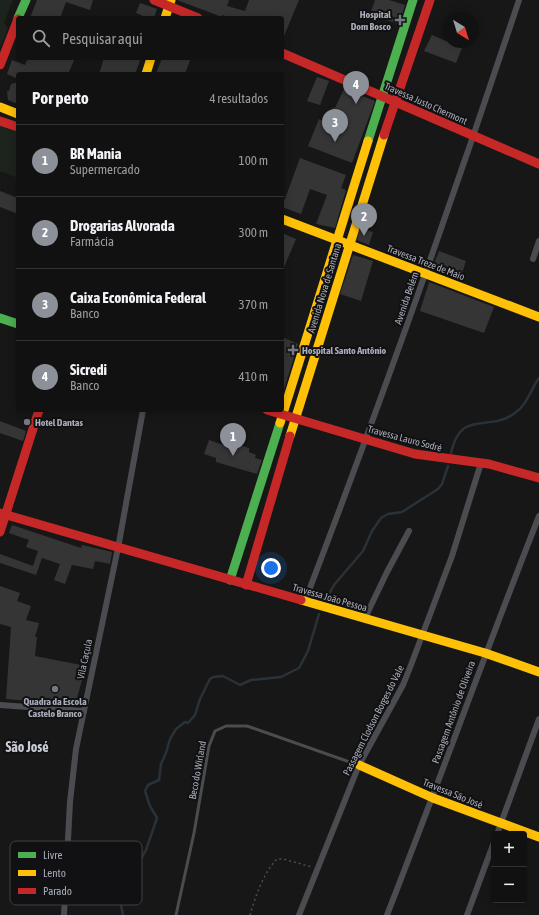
<!DOCTYPE html>
<html lang="pt">
<meta charset="utf-8">
<style>
:root{--surface:#111;--page:#1a1a1a;--text:#f1f3f6;--muted:#9c9d9f;--line:#303131;--accent:#8c9099}
body{margin:0;font-family:"Asap Condensed",sans-serif;background:var(--page);color:var(--text)}
.controls{position:absolute;right:12px;bottom:12px;display:grid;overflow:hidden;border-radius:4px;box-shadow:0 2px 10px #0003}
.controls button{width:36px;height:36px;display:grid;place-items:center;padding:0;border:0;border-bottom:1px solid var(--line);background:var(--surface);color:var(--text);font:20px sans-serif}
.compass{position:absolute;left:443px;top:12px;width:36px;height:36px;border-radius:50%;background:var(--surface);box-shadow:0 2px 10px #0003;rotate:142deg}
.you{position:absolute;left:271px;top:568px;width:14px;height:14px;margin:-10px;border:3px solid #fff;border-radius:50%;background:#1a73e8;box-shadow:0 0 0 6px #1a73e833}
.badge{display:grid;place-items:center;width:26px;height:26px;border-radius:50%;background:var(--accent);color:#fff;font-size:13px;font-weight:700}
.pin{position:absolute;translate:-50% -33px;filter:drop-shadow(0 1px 2px #0008)}
.pin::after{content:'';position:absolute;top:21px;width:14px;height:12px;background:inherit;clip-path:polygon(0 0,100% 0,50% 100%)}
.list{margin:0;padding:0;list-style:none}
h2{display:flex;justify-content:space-between;align-items:center;height:52px;margin:0;padding:0 16px;font-size:17px}
h2 small{font-size:13px;font-weight:400;color:var(--muted)}
.list li{display:grid;grid-template-columns:26px 1fr auto;gap:12px;align-items:center;box-sizing:border-box;height:72px;padding:0 16px;border-top:1px solid var(--line)}
.list b{display:block;font-size:15px;white-space:nowrap}
.list p{margin:0;font-size:13px;white-space:nowrap;color:var(--muted)}
.list em{font-size:13px;font-style:normal;color:var(--muted)}
.icon{flex:none;width:22px;height:22px;fill:none;stroke:currentColor;stroke-width:2;stroke-linecap:round;stroke-linejoin:round}
.map{position:relative;flex:none;width:539px;height:915px;overflow:hidden}
.search{position:absolute;background:var(--surface);box-shadow:0 2px 10px #0003;left:16px;top:16px;width:268px;height:44px;display:flex;align-items:center;gap:10px;box-sizing:border-box;padding:0 14px;border-radius:4px;color:var(--muted);font-size:15px}
.panel{position:absolute;background:var(--surface);box-shadow:0 2px 10px #0003;left:16px;top:72px;width:268px;height:340px;border-radius:4px}
.map>svg:first-child{display:block}
.green{fill:#1d241e}
.lines{fill:none;stroke-linecap:round;stroke-linejoin:round}
.stream{stroke:#2a3239;stroke-width:2.5}
.building{fill:#353536}
.path{stroke:#4d4e52;stroke-width:1.5;stroke-dasharray:2 3;stroke-linecap:butt}
.lane{stroke:#4b4c50;stroke-width:3}
.street{stroke:#4b4c50;stroke-width:6}
.fast{stroke:#4caf50;stroke-width:9}
.slow{stroke:#ffc107;stroke-width:9}
.jam{stroke:#c62828;stroke-width:9}
.poi-dot{fill:#757880;stroke:#111113;stroke-width:1.5}
.labels{text-anchor:middle;stroke-width:4;stroke-linejoin:round;paint-order:stroke}
.poi-label{font-size:10px;font-weight:bold;fill:#a8adb8;stroke:#111113;text-anchor:start}
.street-label{font-size:10px;fill:#a8adb8;stroke:#111113}
.district-label{font-size:14px;font-weight:bold;fill:#c9ccd4;stroke:#111113}
.key{fill:#111113;stroke:#3e4045;stroke-width:1}
.key-label{font-size:11px;fill:#a8adb8}
</style>
<div class="map">
<svg width="539" height="915" viewBox="0 0 539 915">
<rect width="100%" height="100%" fill="#171717"/>
<!-- green -->
<g class="green">
<path d="M0 0H13L4 22 8 28 0 48Z"/>
<path d="M0 125 18 131V178L0 171Z"/>
</g>
<g class="lines">
<!-- stream -->
<g class="stream">
<path d="M451 453C461 408 488 433 515 413 527 405 531 389 539 378"/>
<path d="M327 598 334 585 363 551 372 531 381 518 388 514 402 512 438 489 442 484 448 466"/>
<path d="M123 915 121 905 122 900 133 873 146 850 157 818 150 806 145 791 148 785 159 780 161 764 166 753 170 739 176 729 185 722 188 723 195 715 200 699 210 679 213 677 223 676 240 685 251 680 281 677 299 668 308 651 319 614"/>
</g>
</g>
<!-- building -->
<g class="building">
<path d="M37 0H93L90 10 66 2 60 18H30Z"/>
<path d="M177 0H229L227 6 245 11 249 0H299L282 41V18H232L222 15V17Z"/>
<path d="M375 0H389L405 5 399 24 370 15Z"/>
<path d="M140 3 157 9 154 18H148L136 13Z"/>
<path d="M432 35 462 48 456 63 424 51Z"/>
<path d="M28 58H75L68 74H18V79L7 74 12 60 25 65Z"/>
<path d="M104 58H141L135 74H99Z"/>
<path d="M162 58H191L185 74H156Z"/>
<path d="M317 77 329 81 320 105 307 101Z"/>
<path d="M18 82V104L8 100 7 91H9L11 84Z"/>
<path d="M344 89 375 101 352 163 308 146 319 119 327 123 333 107 335 108Z"/>
<path d="M300 158 346 175 341 188 346 190 335 228 316 224 327 195 310 189 301 214 282 207Z"/>
<path d="M0 191 18 198V214L0 207Z"/>
<path d="M360 228 373 232 369 245 357 240Z"/>
<path d="M282 233 296 239 282 272Z"/>
<path d="M439 251 466 261 461 276 433 266Z"/>
<path d="M353 255 373 261 361 301 340 294Z"/>
<path d="M429 282 494 307 484 333 420 311Z"/>
<path d="M282 337 298 344 283 393H282Z"/>
<path d="M0 421 26 431 23 441 0 433Z"/>
<path d="M209 440 229 447 231 442 249 448V452L256 455 255 458 262 460 257 474 216 462V458L204 454Z"/>
<path d="M12 525 81 548 82 545 112 552 110 564 95 561 93 569 72 565 65 584 54 580 60 564 42 558 36 575 0 563V554L33 566 38 551 26 547 29 540 9 533Z"/>
<path d="M0 586 20 593 17 601 31 606 26 620 39 623 35 637H37L35 656 86 666 75 705 6 699 11 627 0 624Z"/>
</g>
<g class="lines">
<!-- path -->
<path class="path" d="M250 915C255 897 264 872 277 859H283L312 867"/>
<!-- lane -->
<path class="lane" d="M176 915 194 833 209 746 215 731 226 726H247L358 765"/>
<!-- street -->
<g class="street">
<path d="M533 259 539 241"/>
<path d="M305 601C381 402 452 202 519 0"/>
<path d="M365 618 387 572 409 531"/>
<path d="M0 705 84 711"/>
<path d="M497 834 539 719"/>
<path d="M64 915 70 802 76 749 118 548 143 410"/>
<path d="M299 915 359 765 403 685 411 665 452 556 481 463"/>
<path d="M387 915C439 782 487 648 539 516"/>
<path d="M467 915 494 842"/>
</g>
<!-- fast -->
<g class="fast">
<path d="M18 18 26 0"/>
<path d="M368 141 413 0"/>
<path d="M0 318 18 324"/>
<path d="M230 580 280 423"/>
</g>
<!-- slow -->
<g class="slow">
<path d="M165 18 171 0"/>
<path d="M146 74 151 58"/>
<path d="M0 107 18 114"/>
<path d="M282 219 539 317"/>
<path d="M280 423 368 141"/>
<path d="M290 436 384 135"/>
<path d="M301 600 485 653 539 672"/>
<path d="M359 765 433 798 539 837"/>
</g>
<!-- jam -->
<g class="jam">
<path d="M154 0 198 18"/>
<path d="M282 53 539 164"/>
<path d="M0 65 18 19"/>
<path d="M0 121 18 127"/>
<path d="M384 135 430 0"/>
<path d="M267 410 415 454 489 464 539 478"/>
<path d="M0 513 301 600"/>
<path d="M0 532 39 410"/>
<path d="M246 585 290 436"/>
</g>
</g>
<!-- markers -->
<g class="poi-dot">
<path d="M398 14h4v4h4v4h-4v4h-4v-4h-4v-4h4z"/>
<path d="M291 344h4v4h4v4h-4v4h-4v-4h-4v-4h4z"/>
<circle cx="27" cy="422" r="4"/>
<circle cx="55" cy="689" r="4"/>
</g>
<g class="labels">
<!-- poi labels -->
<g class="poi-label">
<text x="391" y="18" text-anchor="end">Hospital<tspan x="391" dy="12">Dom Bosco</tspan></text>
<text x="302" y="354">Hospital Santo Antônio</text>
<text x="35" y="426">Hotel Dantas</text>
<text x="55" y="705" text-anchor="middle">Quadra da Escola<tspan x="55" dy="12">Castelo Branco</tspan></text>
</g>
<!-- street labels -->
<g class="street-label">
<text transform="translate(426 103) rotate(24)" y="4">Travessa Justo Chermont</text>
<text transform="translate(426 262) rotate(21)" y="4">Travessa Treze de Maio</text>
<text transform="translate(324 288) rotate(-73)" y="4">Avenida Nova de Santana</text>
<text transform="translate(406 298) rotate(-71)" y="4">Avenida Belém</text>
<text transform="translate(405 438) rotate(15)" y="4">Travessa Lauro Sodré</text>
<text transform="translate(330 597) rotate(16)" y="4">Travessa João Pessoa</text>
<text transform="translate(84 659) rotate(-78)" y="4">Vila Caçula</text>
<text transform="translate(453 712) rotate(-70)" y="4">Passagem Antônio de Oliveira</text>
<text transform="translate(373 720) rotate(-63)" y="4">Passagem Clodson Borges do Vale</text>
<text transform="translate(197 770) rotate(-80)" y="4">Beco do Wirland</text>
<text transform="translate(453 793) rotate(22)" y="4">Travessa São José</text>
</g>
<!-- district labels -->
<g class="district-label">
<text x="27" y="752">São José</text>
</g>
</g>
<!-- legend -->
<rect x="10" y="841" width="132" height="64" rx="6" class="key"/>
<rect x="18" y="852" width="18" height="6" fill="#4caf50"/>
<rect x="18" y="870" width="18" height="6" fill="#ffc107"/>
<rect x="18" y="888" width="18" height="6" fill="#c62828"/>
<g class="key-label">
<text x="43" y="859">Livre</text>
<text x="43" y="877">Lento</text>
<text x="43" y="895">Parado</text>
</g>
</svg>
<div class="controls">
<button>+</button>
<button>−</button>
</div>
<svg class="compass" viewBox="-18 -18 36 36"><path d="M0-13l5 13h-10z" fill="#e53935"/><path d="M0 13l5-13h-10z" fill="#9c9d9f"/></svg>
<div class="you"></div>
<div class="pin badge" style="left:233px;top:456px">1</div>
<div class="pin badge" style="left:364px;top:236px">2</div>
<div class="pin badge" style="left:335px;top:142px">3</div>
<div class="pin badge" style="left:356px;top:104px">4</div>
<div class="search"><svg class="icon" aria-label="search" viewBox="0 0 24 24"><circle cx="10" cy="10" r="6"/><path d="M15 15l6 6"/></svg>Pesquisar aqui</div>
<section class="panel">
<h2>Por perto<small>4 resultados</small></h2>
<ul class="list">
<li><span class="badge">1</span><div><b>BR Mania</b><p>Supermercado</p></div><em>100 m</em></li>
<li><span class="badge">2</span><div><b>Drogarias Alvorada</b><p>Farmácia</p></div><em>300 m</em></li>
<li><span class="badge">3</span><div><b>Caixa Econômica Federal</b><p>Banco</p></div><em>370 m</em></li>
<li><span class="badge">4</span><div><b>Sicredi</b><p>Banco</p></div><em>410 m</em></li>
</ul>
</section>
</div>
